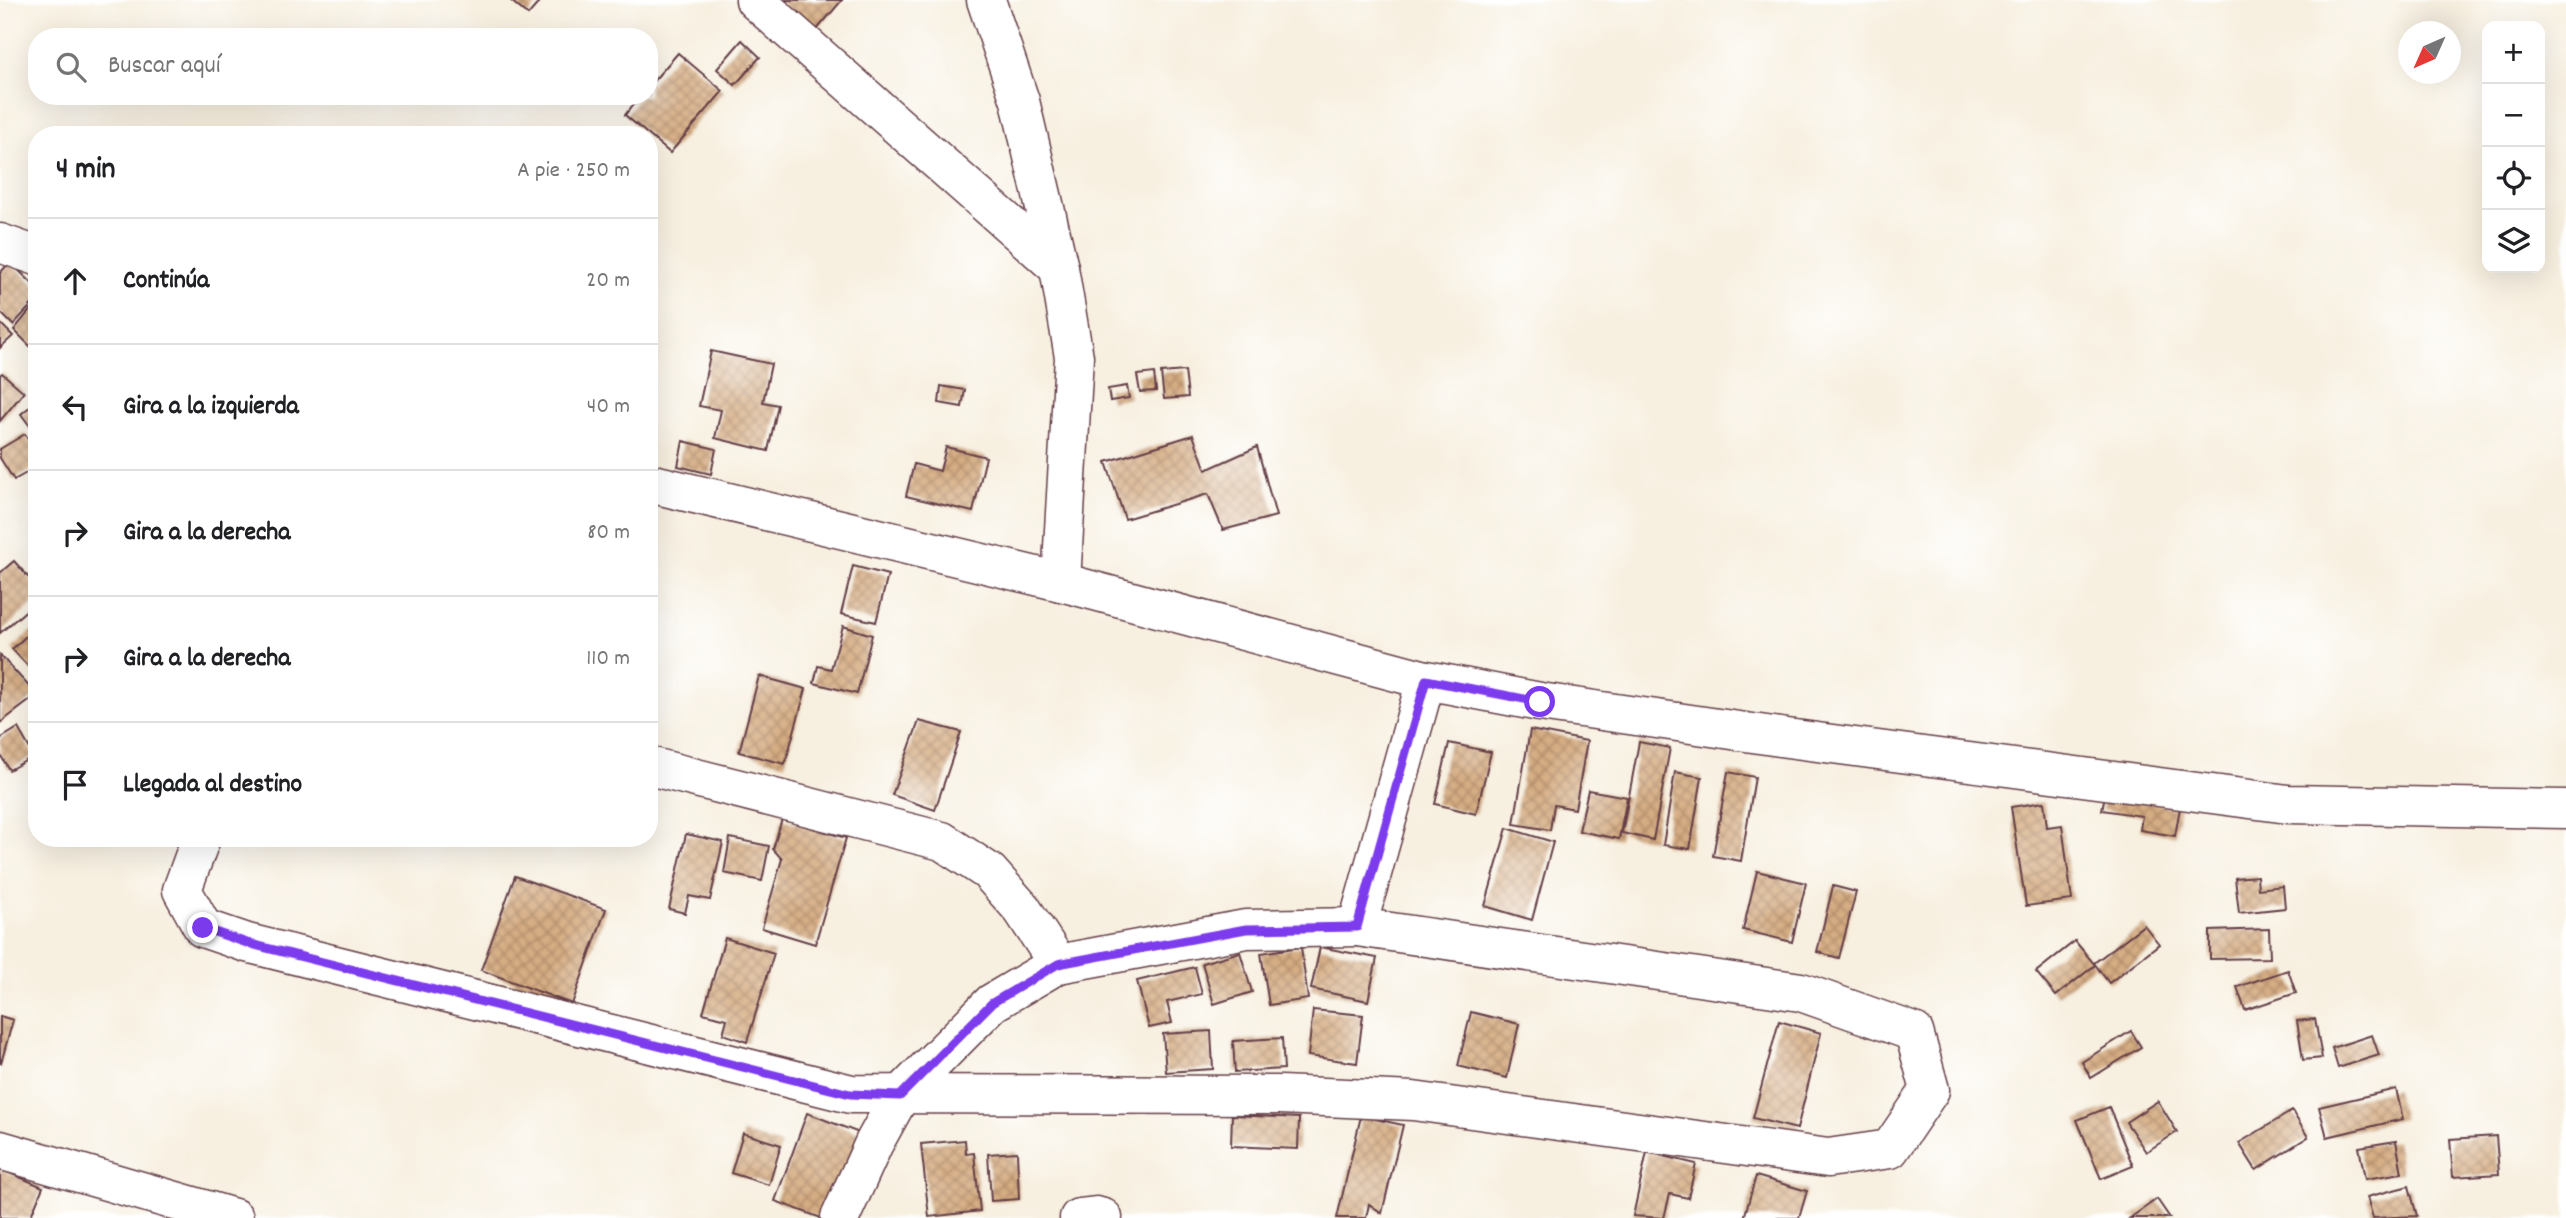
<!DOCTYPE html>
<html lang="es">
<meta charset="utf-8">
<style>
:root{--surface:#fff;--page:#f2f2f2;--text:#202124;--muted:#757577;--line:#e0e0e0}
body{margin:0;font-family:Dekko,sans-serif;background:var(--page);color:var(--text)}
.controls{position:absolute;right:21px;top:21px;display:grid;overflow:hidden;border-radius:14px;box-shadow:0 7px 28px #0002}
.controls button{width:63px;height:63px;display:grid;place-items:center;padding:0;border:0;border-bottom:2px solid var(--line);background:var(--surface);color:var(--text);font:35px sans-serif}
.compass{position:absolute;left:2398px;top:21px;width:63px;height:63px;border-radius:50%;background:var(--surface);box-shadow:0 7px 28px #0002;rotate:225deg}
.stop{position:absolute;width:21px;height:21px;margin:-16px;border:5px solid #7c3aed;border-radius:50%;background:#fff}
.stop.end{background:#7c3aed;border-color:#fff;box-shadow:0 2px 7px #0008}
.list{margin:0;padding:0;list-style:none}
h2{display:flex;justify-content:space-between;align-items:center;height:91px;margin:0;padding:0 28px;font-size:30px}
h2 small{font-size:23px;font-weight:400;color:var(--muted)}
.list li{display:grid;grid-template-columns:46px 1fr auto;gap:21px;align-items:center;box-sizing:border-box;height:126px;padding:0 28px;border-top:2px solid var(--line)}
.list b{display:block;font-size:26px;white-space:nowrap}
.list em{font-size:23px;font-style:normal;color:var(--muted)}
.icon{flex:none;width:38px;height:38px;fill:none;stroke:currentColor;stroke-width:2;stroke-linecap:round;stroke-linejoin:round}
.map{position:relative;flex:none;width:2566px;height:1218px;overflow:hidden}
.search{position:absolute;background:var(--surface);box-shadow:0 7px 28px #0002;left:28px;top:28px;width:630px;height:77px;display:flex;align-items:center;gap:18px;box-sizing:border-box;padding:0 24px;border-radius:28px;color:var(--muted);font-size:26px}
.panel{position:absolute;background:var(--surface);box-shadow:0 7px 28px #0002;left:28px;top:126px;width:630px;height:721px;border-radius:28px}
.map>svg:first-child{display:block}
.building{fill:url(#building-cross-hatch)}
.lines{fill:none;stroke-linecap:round;stroke-linejoin:round}
.minor-casing{stroke:#643e46;stroke-width:41}
.minor{stroke:#fff;stroke-width:38}
.route{stroke:#7c3aed;stroke-width:9}
</style>
<div class="map">
<svg width="2566" height="1218" viewBox="0 0 2566 1218">
<defs>
<pattern id="building-cross-hatch" width="8" height="8" patternUnits="userSpaceOnUse" patternTransform="scale(1.75)"><rect width="8" height="8" fill="#d6ad83"/><path d="M0 0l8 8M0 8l8-8" fill="none" stroke="#b08c6b"/></pattern>
</defs>
<rect width="100%" height="100%" fill="#fff"/>
<filter id="ink" filterUnits="userSpaceOnUse"><feTurbulence type="fractalNoise" baseFrequency=".0143" numOctaves="2"/><feDisplacementMap in="SourceGraphic" scale="14" xChannelSelector="R" yChannelSelector="G"/><feConvolveMatrix kernelMatrix="1 2 1 2 8 2 1 2 1" color-interpolation-filters="sRGB"/></filter>
<filter id="wash" filterUnits="userSpaceOnUse"><feTurbulence type="fractalNoise" baseFrequency=".00686" numOctaves="4" result="noise"/><feDisplacementMap in="SourceGraphic" scale="28" xChannelSelector="R" yChannelSelector="G"/><feGaussianBlur stdDeviation="1.57" result="paint"/><feColorMatrix in="noise" values="0 0 0 0 0 0 0 0 0 0 0 0 0 0 0 0 0 1.4 0 .05"/><feComposite in="paint" operator="in"/></filter>
<g filter="url(#wash)">
<rect width="100%" height="100%" fill="#f7efdf"/>
<g id="blocks">
<!-- building -->
<g class="building">
<path d="M510 0H541L528 15Z"/>
<path d="M777 0H842L815 32Z"/>
<path d="M742 40 760 57 735 85 717 69Z"/>
<path d="M678 53 723 91 670 153 625 115 640 96H649V86Z"/>
<path d="M10 262 37 288V299L13 325 0 312V273Z"/>
<path d="M31 309 37 310V353L14 330Z"/>
<path d="M0 323 13 336 0 348Z"/>
<path d="M711 351 771 364 763 402 778 405 768 451 715 438 721 410 699 406Z"/>
<path d="M1185 371 1188 397 1164 399 1161 373Z"/>
<path d="M2 373 24 392 0 421V375Z"/>
<path d="M1154 373 1156 391 1140 392 1137 375Z"/>
<path d="M941 386 965 390 962 407 939 403Z"/>
<path d="M1127 386 1129 398 1110 401 1108 389Z"/>
<path d="M37 401V420L30 426 21 414Z"/>
<path d="M25 434 37 452V467L14 480 0 458V449Z"/>
<path d="M1193 435 1206 470 1257 447 1276 516 1223 530 1208 494 1125 519 1106 462Z"/>
<path d="M683 441 716 449 711 474 678 466Z"/>
<path d="M946 447 986 457 973 512 906 496 914 464 940 471Z"/>
<path d="M14 561 37 587V601L0 633V573Z"/>
<path d="M853 566 888 575 876 622 841 614Z"/>
<path d="M37 626V676L12 649Z"/>
<path d="M843 626 872 635 857 694 814 683 818 666 831 669Z"/>
<path d="M0 655 37 695 0 723Z"/>
<path d="M759 676 806 689 785 764 739 752Z"/>
<path d="M919 721 961 732 935 810 892 795Z"/>
<path d="M18 728 34 756 9 770 0 754V739Z"/>
<path d="M1530 730 1587 741 1575 809 1554 805 1550 830 1514 824Z"/>
<path d="M1639 742 1670 748 1653 840 1622 833Z"/>
<path d="M1449 743 1491 752 1476 814 1435 804Z"/>
<path d="M1675 772 1702 777 1690 849 1663 845Z"/>
<path d="M1728 772 1755 777 1741 861 1713 856Z"/>
<path d="M1588 790 1627 797 1619 839 1579 831Z"/>
<path d="M2105 795 2180 808 2175 836 2140 830 2142 816 2102 810Z"/>
<path d="M2044 802 2047 827 2062 825 2072 900 2026 906 2011 807Z"/>
<path d="M782 819 846 838 815 944 762 928 782 859 773 849Z"/>
<path d="M1507 828 1553 842 1532 920 1485 906Z"/>
<path d="M686 834 723 842 710 900 689 896 685 913 669 909Z"/>
<path d="M730 838 769 846 762 881 724 873Z"/>
<path d="M1757 871 1806 883 1792 942 1743 930Z"/>
<path d="M515 876 606 909 572 1004 481 970Z"/>
<path d="M2257 876 2258 889 2283 886 2285 908 2239 913 2235 878Z"/>
<path d="M1833 886 1856 892 1839 958 1817 952Z"/>
<path d="M2144 925 2159 944 2109 983 2094 963Z"/>
<path d="M2269 929 2270 958 2210 959V931Z"/>
<path d="M725 938 774 953 747 1042 723 1034 727 1019 703 1013Z"/>
<path d="M2075 941 2095 965 2056 996 2036 972Z"/>
<path d="M1301 947 1308 999 1269 1005 1261 953Z"/>
<path d="M1320 947 1377 958 1368 1001 1311 989Z"/>
<path d="M1240 952 1252 992 1214 1004 1202 963Z"/>
<path d="M1195 967 1202 994 1167 1002 1172 1023 1149 1028 1137 981Z"/>
<path d="M2288 970 2296 993 2245 1010 2237 987Z"/>
<path d="M1313 1010 1363 1015 1357 1063 1308 1056Z"/>
<path d="M1471 1012 1519 1024 1507 1078 1458 1066Z"/>
<path d="M0 1016 13 1020 1 1063H0Z"/>
<path d="M2315 1019 2322 1058 2303 1060 2297 1021Z"/>
<path d="M1779 1021 1821 1033 1797 1129 1753 1118Z"/>
<path d="M1211 1031 1213 1069 1166 1072 1163 1034Z"/>
<path d="M2131 1031 2141 1047 2091 1078 2082 1062Z"/>
<path d="M2372 1035 2379 1055 2338 1068 2332 1048Z"/>
<path d="M1282 1038 1284 1069 1235 1072 1233 1041Z"/>
<path d="M2396 1089 2403 1119 2327 1137 2319 1107Z"/>
<path d="M2158 1101 2177 1132 2146 1152 2126 1122Z"/>
<path d="M2109 1107 2133 1166 2101 1179 2077 1120Z"/>
<path d="M2292 1111 2308 1137 2256 1170 2239 1143Z"/>
<path d="M807 1113 862 1134 832 1218H821L775 1201Z"/>
<path d="M1232 1115 1299 1118 1298 1149 1231 1146Z"/>
<path d="M1361 1116 1403 1125 1382 1213 1369 1204 1366 1218H1337Z"/>
<path d="M743 1133 781 1145 769 1185 731 1173Z"/>
<path d="M2496 1136 2499 1174 2453 1177 2450 1139Z"/>
<path d="M965 1140 966 1154 974 1153 980 1211 929 1217 921 1144Z"/>
<path d="M2396 1141 2402 1173 2365 1179 2359 1147Z"/>
<path d="M1017 1152 1019 1199 991 1201 988 1154Z"/>
<path d="M1647 1152 1696 1164 1688 1198 1670 1194 1664 1218 1633 1216Z"/>
<path d="M0 1169 43 1187 30 1218H0Z"/>
<path d="M1756 1176 1807 1191 1799 1218H1744Z"/>
<path d="M2409 1186 2417 1216 2373 1218 2367 1197Z"/>
<path d="M2157 1199 2170 1218H2130Z"/>
</g>
</g>
</g>
<g filter="url(#ink)">
<use href="#blocks" fill-opacity="0" stroke="#643e46" stroke-width="2"/>
<g class="lines">
<!-- minor casing -->
<g class="minor-casing">
<g id="minor">
<path d="M755 0 1059 268"/>
<path d="M986 0 1020 101 1059 268 1074 357 1061 582"/>
<path d="M0 243 37 256"/>
<path d="M649 483 1061 582 1426 680 1540 702 1787 738 2288 804 2566 809"/>
<path d="M649 766 942 841 989 872 1022 909 1058 964 992 1003 900 1096 874 1143 840 1218"/>
<path d="M201 838 182 890 203 928 247 943 851 1094 1280 1095 1413 1101 1828 1158 1890 1149 1930 1090 1914 1032 1801 992 1357 927 1426 680"/>
<path d="M1058 964 1246 929 1357 927"/>
<path d="M0 1150 234 1218"/>
<path d="M1079 1218 1096 1216 1103 1218"/>
</g>
</g>
<!-- minor -->
<use href="#minor" class="minor"/>
</g>
</g>
<g class="lines" filter="url(#ink)">
<!-- route -->
<path class="route" d="M203 928 247 943 850 1094 900 1096 992 1003 1058 964 1246 929 1357 927 1426 680 1540 702"/>
</g>
</svg>
<div class="controls">
<button>+</button>
<button>−</button>
<button><svg class="icon" aria-label="locate" viewBox="0 0 24 24"><circle cx="12" cy="12" r="6"/><path d="M12 2v4M12 18v4M2 12h4M18 12h4"/></svg></button>
<button><svg class="icon" aria-label="layers" viewBox="0 0 24 24"><path d="M12 4l9 5-9 5-9-5zM3 14l9 5 9-5"/></svg></button>
</div>
<svg class="compass" viewBox="-18 -18 36 36"><path d="M0-13l5 13h-10z" fill="#e53935"/><path d="M0 13l5-13h-10z" fill="#757577"/></svg>
<div class="stop" style="left:1540px;top:702px"></div>
<div class="stop end" style="left:203px;top:928px"></div>
<div class="search"><svg class="icon" aria-label="search" viewBox="0 0 24 24"><circle cx="10" cy="10" r="6"/><path d="M15 15l6 6"/></svg>Buscar aquí</div>
<section class="panel">
<h2>4 min<small>A pie · 250 m</small></h2>
<ul class="list">
<li><svg class="icon" aria-label="ahead" viewBox="0 0 24 24"><path d="M12 20V5M6 11l6-6 6 6"/></svg><div><b>Continúa</b></div><em>20 m</em></li>
<li><svg class="icon" aria-label="left" viewBox="0 0 24 24"><path d="M17 20v-9H6M10 6l-5 5 5 5"/></svg><div><b>Gira a la izquierda</b></div><em>40 m</em></li>
<li><svg class="icon" aria-label="right" viewBox="0 0 24 24"><path d="M7 20v-9h11M14 6l5 5-5 5"/></svg><div><b>Gira a la derecha</b></div><em>80 m</em></li>
<li><svg class="icon" aria-label="right" viewBox="0 0 24 24"><path d="M7 20v-9h11M14 6l5 5-5 5"/></svg><div><b>Gira a la derecha</b></div><em>110 m</em></li>
<li><svg class="icon" aria-label="arrive" viewBox="0 0 24 24"><path d="M6 21V4h12l-3 4 3 4H6"/></svg><div><b>Llegada al destino</b></div></li>
</ul>
</section>
</div>
